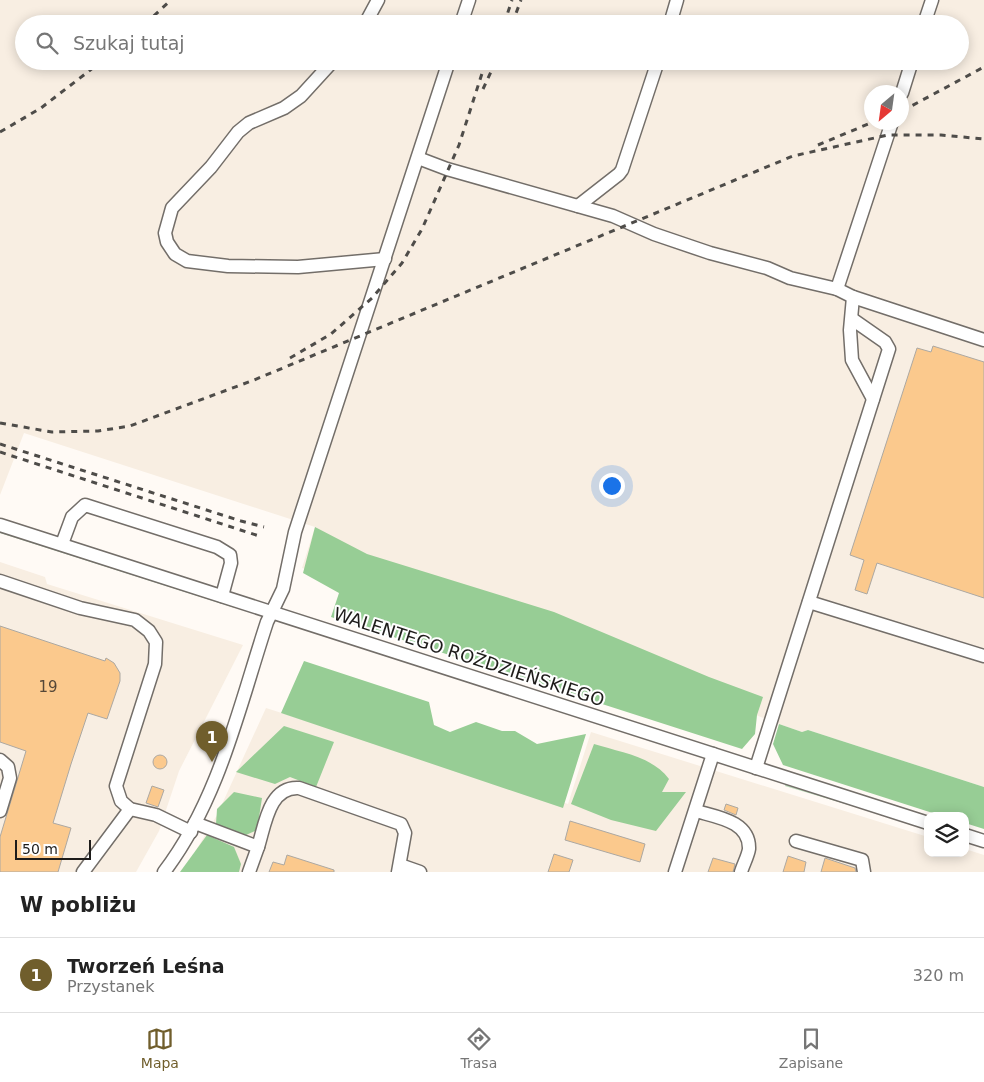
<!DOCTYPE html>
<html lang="pl">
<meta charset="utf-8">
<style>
:root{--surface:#fff;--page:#f2f2f2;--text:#222;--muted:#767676;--line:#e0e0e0;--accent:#705e2c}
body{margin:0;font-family:"DejaVu Sans",sans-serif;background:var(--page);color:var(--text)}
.controls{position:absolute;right:15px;bottom:15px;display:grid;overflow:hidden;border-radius:10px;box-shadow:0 2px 12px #0003}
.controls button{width:45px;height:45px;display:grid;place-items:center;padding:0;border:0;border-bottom:1px solid var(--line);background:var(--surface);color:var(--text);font:25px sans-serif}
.compass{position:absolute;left:864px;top:85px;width:45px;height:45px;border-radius:50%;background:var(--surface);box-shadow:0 2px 12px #0003;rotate:209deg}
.scale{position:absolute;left:15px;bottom:12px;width:76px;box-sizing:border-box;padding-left:5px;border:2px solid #1e1c1a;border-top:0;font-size:14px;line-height:18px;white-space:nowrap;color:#1e1c1a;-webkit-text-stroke:4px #fff;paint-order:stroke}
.you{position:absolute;left:611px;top:485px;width:18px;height:18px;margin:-12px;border:4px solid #fff;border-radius:50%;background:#1a73e8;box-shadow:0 0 0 8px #1a73e833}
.badge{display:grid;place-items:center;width:32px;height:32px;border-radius:50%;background:var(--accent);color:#fff;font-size:16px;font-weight:700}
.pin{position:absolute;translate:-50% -41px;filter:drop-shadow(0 1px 2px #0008)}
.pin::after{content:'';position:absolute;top:26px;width:18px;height:15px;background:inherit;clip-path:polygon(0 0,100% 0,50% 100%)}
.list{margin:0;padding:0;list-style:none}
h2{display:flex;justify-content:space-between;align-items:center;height:65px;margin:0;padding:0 20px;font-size:21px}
h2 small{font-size:16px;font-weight:400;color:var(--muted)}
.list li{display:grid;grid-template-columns:32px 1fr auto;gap:15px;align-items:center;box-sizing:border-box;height:75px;padding:0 20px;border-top:1px solid var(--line)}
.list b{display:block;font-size:19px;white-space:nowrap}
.list p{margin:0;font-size:16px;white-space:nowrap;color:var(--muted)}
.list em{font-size:16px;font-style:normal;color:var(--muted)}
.icon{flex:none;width:28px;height:28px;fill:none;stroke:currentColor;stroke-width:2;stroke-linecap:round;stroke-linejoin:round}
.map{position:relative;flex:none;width:984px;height:872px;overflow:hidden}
.search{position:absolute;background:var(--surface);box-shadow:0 2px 12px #0003;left:15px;right:15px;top:15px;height:55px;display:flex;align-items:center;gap:12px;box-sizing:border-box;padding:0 18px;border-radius:28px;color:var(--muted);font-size:19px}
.sheet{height:140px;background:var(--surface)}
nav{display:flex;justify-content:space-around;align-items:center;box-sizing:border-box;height:70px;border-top:1px solid var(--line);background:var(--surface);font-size:14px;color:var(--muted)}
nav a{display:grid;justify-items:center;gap:2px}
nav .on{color:var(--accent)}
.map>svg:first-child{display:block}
.built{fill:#f8eee2;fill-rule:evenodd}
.green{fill:#b8d9b7}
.forest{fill:#97cd95}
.building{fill:#fbc98d;stroke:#aca8a2}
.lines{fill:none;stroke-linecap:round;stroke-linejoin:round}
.minor-casing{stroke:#736e69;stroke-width:15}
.minor{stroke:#fff;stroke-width:12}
.rail{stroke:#4e4c49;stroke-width:3;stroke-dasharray:6 6;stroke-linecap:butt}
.labels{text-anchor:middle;stroke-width:4;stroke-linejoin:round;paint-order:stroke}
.number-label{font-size:15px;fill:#554737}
.street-label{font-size:18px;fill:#1e1c1a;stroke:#fff}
</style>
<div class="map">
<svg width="984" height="872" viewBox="0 0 984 872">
<rect width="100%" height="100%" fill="#fffaf5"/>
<!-- built -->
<g class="built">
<path d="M0 0H984V787L808 730 802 732 779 724 748 712 302 568 315 527 24 433 0 495ZM24 24H960V61H24ZM872 92H902V122H872Z"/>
<path d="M0 562 45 577 47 584 243 645 179 771 159 831 136 872H0Z"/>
<path d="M266 708 568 804 591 732 928 837V853H965V849L984 855V872H183L217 815Z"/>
</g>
<!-- green -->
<g class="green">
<path d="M0 530 236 606 235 608 0 533Z"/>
<path d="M786 783 919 826 785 786Z"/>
</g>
<!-- forest -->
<g class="forest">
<path d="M315 527 367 554 554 612 709 677 763 697 757 715 755 734 742 749 331 617 339 593 303 573Z"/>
<path d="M304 661 429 702 434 725 450 732 476 722 502 731H515L537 744 586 734 563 808 281 713Z"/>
<path d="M779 724 802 732 808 730 984 787V829L965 823V816H942L783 765 773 744Z"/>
<path d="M284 726 334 742 316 787 290 777 275 784 236 772Z"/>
<path d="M594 744C619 752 652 756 669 779L662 792H686L656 831 611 820 571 804Z"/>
<path d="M234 792 262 798 257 830 246 835 216 824 217 809Z"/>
<path d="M207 835 234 847 241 864 239 872H180Z"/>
</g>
<!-- building -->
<g class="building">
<path d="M933 346 984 362V598L877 563 867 594 855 590 864 560 850 555 917 348 931 352Z"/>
<path d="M0 626 105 661 106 658 114 663 120 673V681L107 719 88 713 71 764 53 823 71 828 58 872H0V837L26 751 0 742Z"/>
<circle cx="160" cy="762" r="7"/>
<path d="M152 786 164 790 158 807 146 803Z"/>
<path d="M726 804 738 808 736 815 724 810Z"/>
<path d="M570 821 645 844 640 862 565 840Z"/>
<path d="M554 854 573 860 569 872H548Z"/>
<path d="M287 855 334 870V872H269L273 862 284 865Z"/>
<path d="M788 856 806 862 804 872H783Z"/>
<path d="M713 858 735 864 733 872H708Z"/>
<path d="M825 858 855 868 856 872H821Z"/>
</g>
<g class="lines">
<!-- minor casing -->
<g class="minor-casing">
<g id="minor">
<path d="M365 24 378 0"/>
<path d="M461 24 469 0"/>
<path d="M670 24 677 0"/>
<path d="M924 24 932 0"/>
<path d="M333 61 301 96 284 108 249 123 238 132 211 167 172 208 165 233 167 242 175 254 187 261 228 266 298 267 385 259"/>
<path d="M902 93 912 61"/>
<path d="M418 158 447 169 613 216 654 234 710 253 767 268 790 278 837 289 853 297 984 340"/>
<path d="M578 206 619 174 622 170 658 61"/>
<path d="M837 289 892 122"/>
<path d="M853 297 850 330 852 360 873 399"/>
<path d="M0 525 928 823"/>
<path d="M62 544 72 517 85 505 217 547 230 555 231 563 222 596"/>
<path d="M0 581 80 608 135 620 149 631 156 642 155 664 116 786 121 801 130 809 156 815 191 832"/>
<path d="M809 602 984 656"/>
<path d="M0 760 8 767 10 778 0 811"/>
<path d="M756 768 889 349 885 342 852 319"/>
<path d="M696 811C716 817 750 821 749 849 748 856 743 865 741 872"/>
<path d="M195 823 258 847 249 872"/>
<path d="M965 835 984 841"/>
<path d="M796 841 862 860 864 872"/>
<path d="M258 847C265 825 269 786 299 788L401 824 405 833 398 872"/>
<path d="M400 865 420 872"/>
<path d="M83 872 130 809"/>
<path d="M164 872C219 800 239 707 267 622L283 589 295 532 449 61"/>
<path d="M675 872 713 754"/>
</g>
</g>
<!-- minor -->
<use href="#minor" class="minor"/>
<!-- rail -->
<g class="rail">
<path d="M145 24 171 0"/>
<path d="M504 24 512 0"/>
<path d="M512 24 521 0"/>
<path d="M483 89 496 61"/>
<path d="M902 111 984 67"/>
<path d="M0 132 41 108 102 61"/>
<path d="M818 145 873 122"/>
<path d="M290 358 331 334 372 298 402 263 422 229 459 145 486 61"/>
<path d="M0 423 52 432 98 431 130 426 254 380 793 156 888 135H941L984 139"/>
<path d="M0 444 241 521 264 527"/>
<path d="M0 452 259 536"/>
</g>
</g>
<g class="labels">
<!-- number labels -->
<g class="number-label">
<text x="48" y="692">19</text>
</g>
<!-- street labels -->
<g class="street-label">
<text transform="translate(469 657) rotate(18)" y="6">WALENTEGO ROŹDZIEŃSKIEGO</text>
</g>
</g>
</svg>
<div class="controls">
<button><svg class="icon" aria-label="layers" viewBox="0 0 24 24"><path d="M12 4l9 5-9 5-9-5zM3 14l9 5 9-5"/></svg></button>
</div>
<svg class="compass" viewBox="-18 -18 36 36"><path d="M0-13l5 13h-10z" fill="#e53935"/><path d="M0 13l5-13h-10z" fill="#767676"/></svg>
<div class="scale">50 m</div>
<div class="you"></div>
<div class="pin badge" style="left:212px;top:762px">1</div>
<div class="search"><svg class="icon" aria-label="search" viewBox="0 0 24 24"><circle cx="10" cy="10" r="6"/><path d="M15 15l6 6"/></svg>Szukaj tutaj</div>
</div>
<section class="sheet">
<h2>W pobliżu<small></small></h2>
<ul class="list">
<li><span class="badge">1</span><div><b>Tworzeń Leśna</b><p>Przystanek</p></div><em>320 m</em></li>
</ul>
</section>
<nav>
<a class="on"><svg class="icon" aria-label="map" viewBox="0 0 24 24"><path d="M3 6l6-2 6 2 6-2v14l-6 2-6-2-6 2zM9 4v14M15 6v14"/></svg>Mapa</a>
<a><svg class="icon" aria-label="directions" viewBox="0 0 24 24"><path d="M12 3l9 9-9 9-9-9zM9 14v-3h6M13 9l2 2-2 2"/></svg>Trasa</a>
<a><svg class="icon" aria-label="saved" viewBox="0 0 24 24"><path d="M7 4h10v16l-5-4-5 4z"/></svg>Zapisane</a>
</nav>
